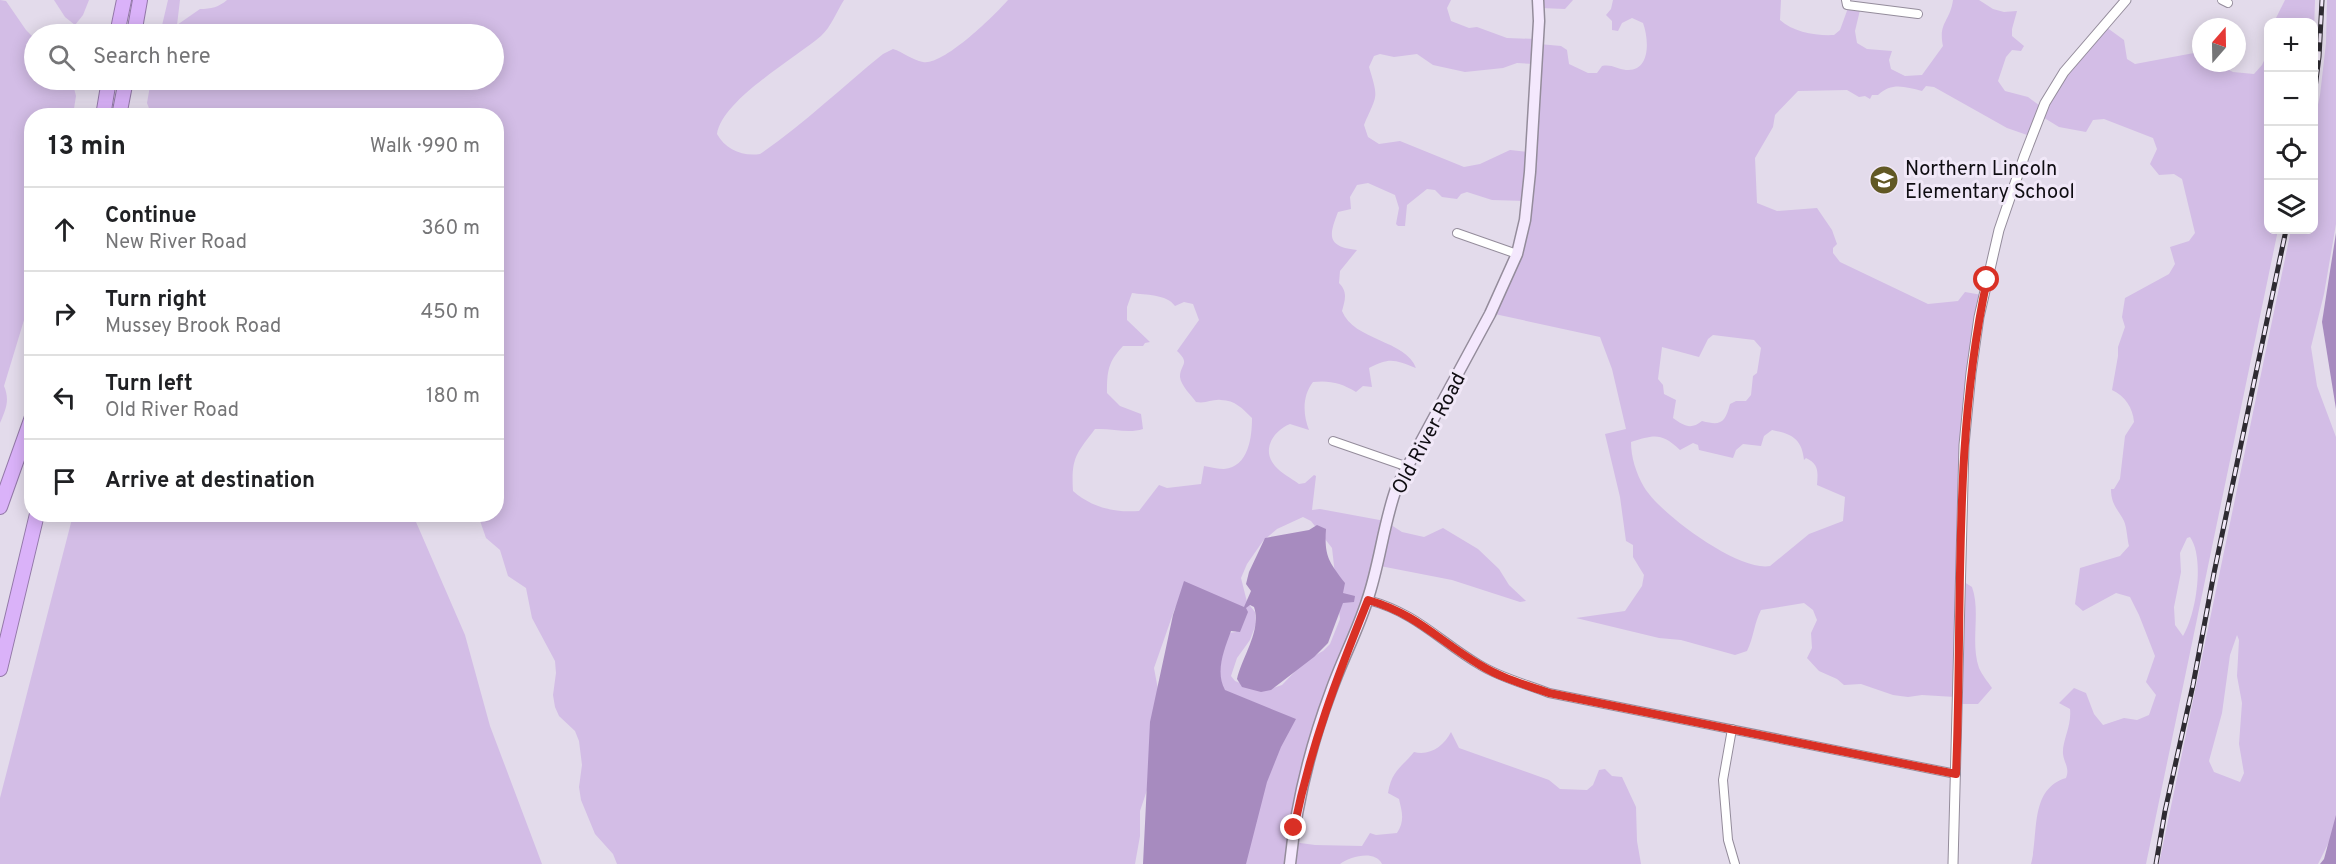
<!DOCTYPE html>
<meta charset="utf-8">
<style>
:root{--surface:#fff;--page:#f6f6f6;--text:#202124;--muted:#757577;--line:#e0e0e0}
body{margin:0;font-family:Overpass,sans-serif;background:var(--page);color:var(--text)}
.controls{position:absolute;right:18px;top:18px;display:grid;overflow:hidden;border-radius:12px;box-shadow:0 3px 15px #0003}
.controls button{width:54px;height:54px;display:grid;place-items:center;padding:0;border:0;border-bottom:2px solid var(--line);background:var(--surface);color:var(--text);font:30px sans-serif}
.compass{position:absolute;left:2192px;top:18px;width:54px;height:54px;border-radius:50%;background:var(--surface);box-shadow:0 3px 15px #0003;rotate:20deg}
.stop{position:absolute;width:18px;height:18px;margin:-14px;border:4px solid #d93025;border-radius:50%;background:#fff}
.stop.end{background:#d93025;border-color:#fff;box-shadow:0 2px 6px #0008}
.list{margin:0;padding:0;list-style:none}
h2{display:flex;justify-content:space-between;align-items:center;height:78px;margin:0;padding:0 24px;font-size:26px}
h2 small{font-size:20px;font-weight:400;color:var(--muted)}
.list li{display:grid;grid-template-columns:39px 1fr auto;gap:18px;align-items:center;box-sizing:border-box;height:84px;padding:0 24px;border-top:2px solid var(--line)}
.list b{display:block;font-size:22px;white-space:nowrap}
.list p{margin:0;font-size:20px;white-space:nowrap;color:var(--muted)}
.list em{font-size:20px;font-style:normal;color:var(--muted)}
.icon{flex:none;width:33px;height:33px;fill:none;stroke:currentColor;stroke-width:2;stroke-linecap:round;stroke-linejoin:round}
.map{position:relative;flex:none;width:2336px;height:864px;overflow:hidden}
.search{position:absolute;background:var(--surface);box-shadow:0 3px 15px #0003;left:24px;top:24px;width:480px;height:66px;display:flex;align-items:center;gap:15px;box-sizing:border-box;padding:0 21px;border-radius:33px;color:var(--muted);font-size:22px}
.panel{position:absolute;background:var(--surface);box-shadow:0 3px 15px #0003;left:24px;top:108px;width:480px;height:414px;border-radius:24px}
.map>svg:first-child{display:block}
.green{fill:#d3bde6;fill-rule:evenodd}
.water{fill:#a78bbf}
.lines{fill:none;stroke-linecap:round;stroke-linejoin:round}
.minor-casing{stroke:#948c9b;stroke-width:10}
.tertiary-casing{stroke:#948c9b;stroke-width:11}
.secondary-casing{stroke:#948c9b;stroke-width:13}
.motorway-casing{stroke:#9378a8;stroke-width:16}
.minor{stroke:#fff;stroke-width:8}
.tertiary{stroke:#fff;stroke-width:9}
.secondary{stroke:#f4e8fd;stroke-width:10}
.motorway{stroke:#dab2f9;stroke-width:14}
.rail-casing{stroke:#2e2b32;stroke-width:5}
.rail{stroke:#f1e8f8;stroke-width:3;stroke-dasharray:9;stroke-linecap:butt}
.route{stroke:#d93025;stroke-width:8}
.labels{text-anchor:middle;stroke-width:6;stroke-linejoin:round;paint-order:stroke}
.poi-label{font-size:20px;fill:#0f0d12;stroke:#f1e8f8;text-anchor:start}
.street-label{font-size:20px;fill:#0f0d12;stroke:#f1e8f8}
</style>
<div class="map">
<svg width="2336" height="864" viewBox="0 0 2336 864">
<rect width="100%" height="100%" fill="#e3dbeb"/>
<!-- green -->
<g class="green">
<path d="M0 0 6 1 26 30 34 38V80H72L76 96 73 115 32 116 31 297 4 386C10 400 6 409 0 423Z"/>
<path d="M54 0H89L83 15 75 25 65 17Z"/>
<path d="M168 0H180L177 25 200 9C211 9 219 7 227 0H844C837 11 831 27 821 36 794 59 722 100 717 134 725 149 743 157 760 154 804 124 842 87 883 54L893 49C903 52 912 60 923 62 943 66 994 16 1008 0H1451L1447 8 1451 21 1469 28 1477 27 1507 38 1537 39 1539 44 1561 46 1567 50 1569 64 1588 73H1597L1602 66C1612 64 1617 69 1626 70 1651 72 1649 39 1643 23L1632 18 1622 23 1618 31 1612 30V21L1606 15 1611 9 1613 0H1781L1780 20C1793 32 1816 36 1834 35L1840 30 1848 8 1860 10 1855 31 1857 43 1867 49 1892 51 1889 60 1891 69 1905 76 1922 75 1943 46C1938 22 1950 22 1953 0H1979L1993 9 2004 12 2017 11 2012 29V36L2024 46 2021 51 2012 50 2006 57 1998 81 2005 91 2028 97 2043 108 2064 73 2106 27 2124 40 2127 59 2135 64 2194 53 2201 49V63H2215L2233 72 2254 74 2262 65 2268 52V230H2278L2146 864H2031C2039 834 2029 789 2066 778 2070 768 2064 763 2063 754 2062 741 2072 726 2070 709L2059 703 2074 688 2086 693 2094 714 2103 725 2124 718 2137 720 2149 715 2156 695 2146 682 2155 656 2139 615 2130 597 2116 593 2083 611 2075 604 2080 568 2120 556 2129 546C2127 538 2127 528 2124 521 2118 509 2111 505 2111 489H2114L2120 479 2125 436 2134 422C2133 408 2125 396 2112 390L2118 356V347L2125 327 2122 317 2125 298 2169 274 2175 264 2170 247 2189 241 2195 233 2182 179 2174 174 2159 175 2150 164 2157 149 2153 138 2104 119 2093 120 2086 132 2059 127 2041 116 2030 136 2007 128 1934 87 1926 86 1922 91C1905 87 1892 82 1878 95H1872L1870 99 1865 96 1859 97 1847 90 1798 91 1775 115 1773 127 1755 158 1757 203 1777 211 1817 208 1832 230 1837 244 1833 248V253L1840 262 1928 304 1958 301 1965 292 1982 295 1972 356 1961 580 1972 587C1981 612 1970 642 1979 668 1982 675 1988 682 1992 688L1978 704H1958L1955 697 1922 695 1908 697 1893 695 1861 684 1844 685 1837 679 1819 671 1807 658 1812 648 1811 633 1817 620 1813 610 1804 603 1761 610C1754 623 1754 637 1747 651L1735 655 1681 640 1659 638 1576 618 1625 611 1642 586 1644 575 1633 557V545L1626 541 1620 497 1605 434 1626 429 1612 369 1600 337 1490 313 1512 266 1525 201 1492 200 1467 192 1461 194 1457 199 1442 197 1435 190 1427 189 1407 205 1405 226H1398L1396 224 1399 208 1395 195 1368 183 1357 185 1350 197 1351 209 1338 212C1329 235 1326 247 1357 250L1340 271 1339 283C1348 292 1345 300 1342 311 1354 341 1406 340 1416 368 1395 360 1390 357 1369 368L1372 387 1363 386 1356 392C1342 383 1329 380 1313 382 1302 396 1303 415 1309 430L1290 424C1273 431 1261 450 1275 466 1281 473 1291 478 1299 484L1305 483 1314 475 1316 476 1312 510 1320 509 1385 521 1402 532 1424 537 1443 528 1478 549 1499 569 1509 585 1526 601 1520 602 1452 580 1375 565 1334 681 1293 842 1315 845 1362 846 1370 833 1376 835 1397 833C1405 821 1402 812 1399 799L1388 793C1392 770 1401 768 1414 752 1430 756 1444 746 1451 732L1459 748 1549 780 1560 789 1587 790 1593 785 1599 770 1605 769 1612 776 1622 777 1636 807 1637 841 1641 864H1382C1375 850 1351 856 1340 864H1237L1210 686 1228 633 1236 632 1240 625 1192 588 1175 608 1154 668 1162 711 1155 766 1140 811V836L1135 864H617L613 854 595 834 581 800 579 787 582 765 579 741 575 731 559 716 555 707 553 695 556 673 555 661 532 618 526 588 508 576 500 550 486 538 478 515 496 514V116H152L147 103 151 80H494V34H160ZM1380 54 1394 57 1417 54 1433 65 1465 72 1503 68 1517 63 1535 64 1528 152 1510 150 1480 164 1464 167 1400 141 1379 144 1368 137 1364 125C1377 94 1379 100 1369 67L1374 56ZM1132 293C1145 295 1167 294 1175 306L1184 302 1193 304 1199 320 1177 351C1191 364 1180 364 1180 377 1181 386 1192 396 1196 402 1206 404 1212 399 1221 400 1235 400 1243 409 1252 418 1252 436 1249 467 1224 469 1218 469 1211 467 1204 466L1201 484 1167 488 1159 485 1139 511C1114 513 1091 507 1073 491 1071 458 1076 454 1095 429 1112 428 1128 434 1143 429L1141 414 1120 406 1107 393C1107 371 1108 362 1123 346H1143L1145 343 1150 342 1127 320V307ZM1713 335 1754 340 1761 348 1757 373 1753 376 1751 395 1746 401H1736L1730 404C1725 423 1721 426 1702 421 1691 430 1684 426 1673 418L1676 400 1664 394 1663 385 1658 379 1662 347 1699 357 1708 339ZM1772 430C1792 434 1802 439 1804 460L1806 458C1819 464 1818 472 1817 485L1845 497 1843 521 1809 534 1770 566C1739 572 1660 514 1644 487 1636 473 1631 457 1631 442 1654 435 1661 432 1680 450L1693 443 1698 445 1699 450 1733 458 1736 450 1743 444 1761 446 1764 436ZM1303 517 1311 521 1332 548 1340 619 1330 644 1323 651 1305 661 1282 685 1267 690 1255 689 1235 681 1231 676 1237 658 1250 640 1256 624 1255 612 1247 602 1241 578 1247 564 1263 541 1277 529ZM2190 537C2205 558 2196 615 2183 636L2175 625 2174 607 2181 572 2180 553 2187 538Z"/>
<path d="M1538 0H1573L1565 9 1541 8Z"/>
<path d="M2285 0H2315L2314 32V22H2274Z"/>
<path d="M2327 0H2336V224L2324 294 2311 347 2317 386 2336 437V817L2330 840 2318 864H2159L2291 230H2314V124L2320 95 2326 43ZM2237 635 2239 640 2237 676 2242 703 2239 744 2244 773 2240 782 2214 772 2209 761 2222 713 2230 655Z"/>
<path d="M413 515 465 635 490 726 542 864H0V798L73 515Z"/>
</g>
<!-- water -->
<g class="water">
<path d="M2336 233V409L2322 322Z"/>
<path d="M1317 525 1326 529C1324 556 1329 562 1345 583L1343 593 1355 596 1354 602 1343 603 1328 643 1314 657 1271 690 1261 692 1242 687 1237 679C1242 657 1262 630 1254 607L1250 605 1246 608 1248 612 1240 632 1231 631C1224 650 1215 672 1225 690L1296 719 1281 747 1267 782 1246 864H1143L1150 722 1173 615 1184 581 1244 607 1251 591 1246 584 1249 572 1265 538 1309 530Z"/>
<path d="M2336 815V864H2320L2324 859Z"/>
</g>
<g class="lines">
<!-- minor casing -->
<g class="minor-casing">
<g id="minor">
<path d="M1846 0 1847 5 1918 14"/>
<path d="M2222 0 2228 3"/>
<path d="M1457 233 1517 254"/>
<path d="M1333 441 1408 467"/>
<path d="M1368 600C1417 613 1439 641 1480 665 1501 678 1526 684 1549 693L1956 774"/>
<path d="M1732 729 1723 780 1728 840 1735 864"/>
</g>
</g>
<!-- tertiary casing -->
<g class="tertiary-casing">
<path id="tertiary" d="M1953 864 1964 445 1971 373 1979 317 1999 230 2024 157 2045 103 2064 72 2126 0"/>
</g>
<!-- secondary casing -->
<g class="secondary-casing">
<path id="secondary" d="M1290 864C1296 805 1310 747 1331 691 1342 660 1357 632 1367 601 1380 564 1383 524 1397 486L1490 314 1517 254 1525 220 1530 172 1539 21 1538 0"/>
</g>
<!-- motorway casing -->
<g class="motorway-casing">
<g id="motorway">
<path d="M117 34 124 0"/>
<path d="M134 34 140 0"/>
<path d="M103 116 109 80"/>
<path d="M119 116 126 80"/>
<path d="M0 507 32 417"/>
<path d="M0 669 37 514"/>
</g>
</g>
<!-- minor -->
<use href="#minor" class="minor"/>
<!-- tertiary -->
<use href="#tertiary" class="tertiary"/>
<!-- secondary -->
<use href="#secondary" class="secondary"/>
<!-- motorway -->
<use href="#motorway" class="motorway"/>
<!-- rail casing -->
<g class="rail-casing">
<g id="rail">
<path d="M2314 96 2319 57 2322 0"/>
<path d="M2156 864 2165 811 2193 685 2214 573 2286 230"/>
</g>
</g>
<!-- rail -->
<use href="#rail" class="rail"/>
</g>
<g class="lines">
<!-- route -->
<path class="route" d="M1294 828C1311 745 1337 677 1368 600 1417 614 1439 641 1480 665 1501 678 1526 685 1549 693L1956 774C1963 609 1952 441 1987 280"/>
</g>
<!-- icons -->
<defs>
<g id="school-disc" transform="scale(1.5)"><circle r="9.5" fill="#615824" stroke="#f1e8f8"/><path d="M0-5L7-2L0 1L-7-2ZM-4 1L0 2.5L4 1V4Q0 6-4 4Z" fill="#fff"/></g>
</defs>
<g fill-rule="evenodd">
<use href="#school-disc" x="1884" y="180"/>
</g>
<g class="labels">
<!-- poi labels -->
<g class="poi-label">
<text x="1905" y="175">Northern Lincoln<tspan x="1905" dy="23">Elementary School</tspan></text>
</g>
<!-- street labels -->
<g class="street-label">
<text transform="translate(1428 433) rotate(-62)" y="7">Old River Road</text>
</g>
</g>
</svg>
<div class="controls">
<button>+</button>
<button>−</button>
<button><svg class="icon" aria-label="locate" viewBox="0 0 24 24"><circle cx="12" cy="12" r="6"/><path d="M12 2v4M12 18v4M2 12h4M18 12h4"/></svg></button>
<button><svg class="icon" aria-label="layers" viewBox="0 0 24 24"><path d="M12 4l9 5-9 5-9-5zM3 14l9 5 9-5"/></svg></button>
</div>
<svg class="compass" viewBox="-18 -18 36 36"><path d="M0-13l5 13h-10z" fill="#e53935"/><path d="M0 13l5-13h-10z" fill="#757577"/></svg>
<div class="stop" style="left:1987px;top:280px"></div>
<div class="stop end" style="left:1294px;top:828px"></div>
<div class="search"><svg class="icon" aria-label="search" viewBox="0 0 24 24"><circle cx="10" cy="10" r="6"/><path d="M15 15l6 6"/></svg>Search here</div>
<section class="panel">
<h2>13 min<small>Walk · 990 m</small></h2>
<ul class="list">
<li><svg class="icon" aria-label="ahead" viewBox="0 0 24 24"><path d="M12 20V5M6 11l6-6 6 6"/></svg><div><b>Continue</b><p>New River Road</p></div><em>360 m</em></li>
<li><svg class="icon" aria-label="right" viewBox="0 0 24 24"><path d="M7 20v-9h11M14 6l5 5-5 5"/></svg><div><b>Turn right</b><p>Mussey Brook Road</p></div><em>450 m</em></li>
<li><svg class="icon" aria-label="left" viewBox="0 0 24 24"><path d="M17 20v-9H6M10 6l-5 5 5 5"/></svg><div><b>Turn left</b><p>Old River Road</p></div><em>180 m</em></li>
<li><svg class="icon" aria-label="arrive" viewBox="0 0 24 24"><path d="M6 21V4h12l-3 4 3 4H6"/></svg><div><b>Arrive at destination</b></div></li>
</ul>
</section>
</div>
